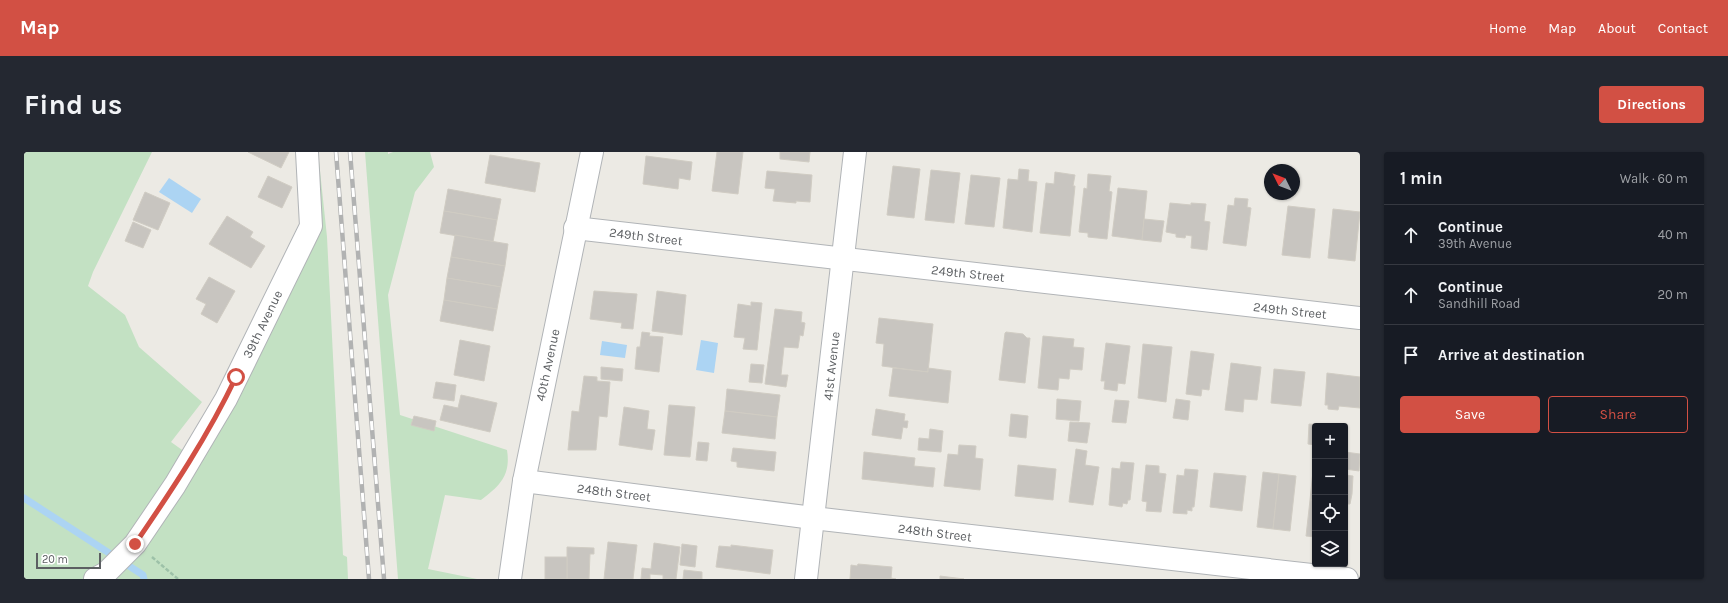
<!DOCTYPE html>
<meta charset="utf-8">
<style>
:root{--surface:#171b24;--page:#242831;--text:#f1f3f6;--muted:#9ea1a6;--line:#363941;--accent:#d25044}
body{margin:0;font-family:Karla,sans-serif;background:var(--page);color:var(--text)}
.controls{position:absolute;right:12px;bottom:12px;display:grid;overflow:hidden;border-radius:4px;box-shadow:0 1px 3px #0004}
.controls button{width:36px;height:36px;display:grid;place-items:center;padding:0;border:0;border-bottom:1px solid var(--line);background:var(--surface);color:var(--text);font:20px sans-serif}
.compass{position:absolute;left:1240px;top:12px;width:36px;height:36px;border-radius:50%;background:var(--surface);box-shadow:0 1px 3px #0004;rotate:312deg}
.scale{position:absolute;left:12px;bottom:10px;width:65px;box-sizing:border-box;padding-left:4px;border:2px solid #5c5f62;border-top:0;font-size:11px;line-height:14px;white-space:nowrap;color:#5c5f62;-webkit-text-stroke:3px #fff;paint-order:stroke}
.stop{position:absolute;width:12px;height:12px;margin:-9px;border:3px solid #d25044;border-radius:50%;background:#fff}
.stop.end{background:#d25044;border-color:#fff;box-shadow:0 1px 4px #0008}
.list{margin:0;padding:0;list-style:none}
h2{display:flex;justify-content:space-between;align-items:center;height:52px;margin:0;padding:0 16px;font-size:17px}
h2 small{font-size:13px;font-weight:400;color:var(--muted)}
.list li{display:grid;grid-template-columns:26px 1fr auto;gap:12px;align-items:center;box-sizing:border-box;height:60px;padding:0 16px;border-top:1px solid var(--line)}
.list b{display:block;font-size:15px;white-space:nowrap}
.list p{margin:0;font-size:13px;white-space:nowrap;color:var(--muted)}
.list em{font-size:13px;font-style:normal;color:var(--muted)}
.actions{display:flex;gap:8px;padding:12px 16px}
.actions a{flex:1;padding:9px 0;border:1px solid var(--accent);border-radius:4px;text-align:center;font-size:14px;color:var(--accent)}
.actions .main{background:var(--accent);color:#fff}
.icon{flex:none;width:22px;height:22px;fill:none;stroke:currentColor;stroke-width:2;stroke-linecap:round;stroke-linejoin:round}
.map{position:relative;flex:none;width:1336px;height:427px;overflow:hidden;border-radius:4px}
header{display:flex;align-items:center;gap:24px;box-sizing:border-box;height:56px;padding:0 20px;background:var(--accent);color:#fff}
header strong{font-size:19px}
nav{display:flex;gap:22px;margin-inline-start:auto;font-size:14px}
.intro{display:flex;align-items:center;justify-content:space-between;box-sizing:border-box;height:96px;padding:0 24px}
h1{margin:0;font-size:28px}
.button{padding:10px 18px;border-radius:4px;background:var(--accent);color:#fff;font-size:14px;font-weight:700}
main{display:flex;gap:24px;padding:0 24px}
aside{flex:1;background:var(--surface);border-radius:4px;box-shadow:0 1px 3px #0004}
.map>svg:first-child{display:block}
.green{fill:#c3e1c3}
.water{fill:#acd4f3}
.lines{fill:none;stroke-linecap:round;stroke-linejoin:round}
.stream{stroke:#acd4f3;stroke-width:7}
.building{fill:#c8c5c0;stroke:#d0ccc3}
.minor-casing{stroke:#b1b4b7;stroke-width:24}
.path{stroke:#9dc1a8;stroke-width:2.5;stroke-dasharray:4 2;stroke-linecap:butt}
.minor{stroke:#fff;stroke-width:22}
.rail-casing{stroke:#b1b2b2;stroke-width:4.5}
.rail{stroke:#fff;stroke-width:3;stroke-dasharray:9;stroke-linecap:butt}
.route{stroke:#d25044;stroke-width:5}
.labels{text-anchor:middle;stroke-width:3;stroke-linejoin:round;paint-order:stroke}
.street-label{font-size:13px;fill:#5c5f62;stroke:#fff}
</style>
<header>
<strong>Map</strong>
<nav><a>Home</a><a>Map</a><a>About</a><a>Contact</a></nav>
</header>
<div class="intro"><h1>Find us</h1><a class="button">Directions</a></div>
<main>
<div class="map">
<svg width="1336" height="427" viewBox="0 0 1336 427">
<rect width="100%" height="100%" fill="#eceae4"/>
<!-- green -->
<g class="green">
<path d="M0 0H128L69 120 64 134 101 163 115 195 178 250 147 290 168 305 286 74 283 0H294L303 85 319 403 323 405 324 427H0Z"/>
<path d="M341 0H364V2L369 0H406L410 15 391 40 364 143 376 263 483 298C487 323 476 334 457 348L421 343 404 417 453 427H374Z"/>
</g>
<!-- water -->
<g class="water">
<path d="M145 26 177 47 168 61 135 40Z"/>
<path d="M677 188 694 191 690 221 672 218Z"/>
<path d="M578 189 603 193 601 206 576 203Z"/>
</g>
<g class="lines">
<!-- stream -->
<path class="stream" d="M0 346 119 423 120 427"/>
</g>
<!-- building -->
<g class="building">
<path d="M224 0H265L257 16Z"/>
<path d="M693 0H719L714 42 688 39Z"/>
<path d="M756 0H786L785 10 756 7Z"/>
<path d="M466 3 516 11 511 40 461 31Z"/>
<path d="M622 4 668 10 666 28 655 26 654 37 619 32Z"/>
<path d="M869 14 896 17 890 66 863 63Z"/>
<path d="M995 17 1005 18 1004 29 1013 30 1008 80 979 76 984 27 994 28Z"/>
<path d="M907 18 936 21 930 71 901 68Z"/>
<path d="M743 19 788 23 786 50 772 49V51L749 49 751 37 741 36Z"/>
<path d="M1031 20 1051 23 1049 34H1051L1046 84 1016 81 1022 31 1030 32Z"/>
<path d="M1064 22 1087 24 1085 39 1088 40 1083 87 1064 85V81L1055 80 1060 36 1063 37Z"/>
<path d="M947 23 976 26 970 75 941 72Z"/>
<path d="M244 24 268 35 258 56 234 45Z"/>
<path d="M1094 36 1123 39 1118 88 1088 84Z"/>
<path d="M424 37 477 47 473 68 420 59Z"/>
<path d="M121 40 146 51 134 78 109 68Z"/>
<path d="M1211 46 1224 47 1223 55 1227 56 1222 94 1199 91 1204 53 1210 54Z"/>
<path d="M1146 51 1167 53V51L1182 52 1180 69 1186 70 1183 98 1167 96 1168 84 1162 83 1161 86 1152 85V82L1142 80Z"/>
<path d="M1264 54 1291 57 1286 106 1258 103Z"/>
<path d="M1309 57 1336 60 1331 109 1304 106Z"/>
<path d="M420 59 473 68 469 90 416 81Z"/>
<path d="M203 64 229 80 226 85 241 94 227 116 185 92Z"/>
<path d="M1120 67 1140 69 1137 90 1118 88Z"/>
<path d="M109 70 127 78 119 96 101 89Z"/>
<path d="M431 83 484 92 481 114 427 105Z"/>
<path d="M427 105 481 114 477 135 423 126Z"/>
<path d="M185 125 211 139 193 171 177 162 182 152 172 147Z"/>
<path d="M423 126 477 135 473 157 420 148Z"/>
<path d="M570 139 613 142 609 177 597 176 598 171 566 167Z"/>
<path d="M633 139 662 143 658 183 628 179Z"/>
<path d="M420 148 473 157 469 179 416 169Z"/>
<path d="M727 150 738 151 733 198 719 197 721 186 710 185 714 152 727 154Z"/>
<path d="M751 157 778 160 777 170 781 171 779 184 776 183 774 196 760 195 757 223H764L762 235 741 232Z"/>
<path d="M855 166 909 172 904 220 858 214 860 192 852 191Z"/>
<path d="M618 180 626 181 625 184 639 185 635 220 611 217 613 195H616Z"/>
<path d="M982 180 999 182 1003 186H1006L1001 231 975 228 981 181Z"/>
<path d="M1019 184 1050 187 1049 195 1060 196 1058 218 1046 217 1045 227 1035 226 1034 238 1014 236Z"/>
<path d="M436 188 466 194 460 229 430 223Z"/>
<path d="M1082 191 1106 194 1101 232 1094 231 1093 239 1080 237 1081 229H1077Z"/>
<path d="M1119 192 1148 195 1142 250 1114 246Z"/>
<path d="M1167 199 1190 202 1185 238 1178 237 1177 244 1162 242Z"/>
<path d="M1207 211 1237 215 1233 248 1220 247 1219 260 1201 258Z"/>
<path d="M727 212 740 213 738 231 725 230Z"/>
<path d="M577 215 599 217 598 229 577 227Z"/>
<path d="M869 216 904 220V216L927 219 924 251 865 244Z"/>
<path d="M1250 217 1281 220 1277 254 1247 251Z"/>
<path d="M1303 221 1336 225V256L1315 254 1314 258 1304 257V253H1301Z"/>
<path d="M560 224 573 225V229L586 230 583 265 575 264 572 298H544L548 259 555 260Z"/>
<path d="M412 230 432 233 430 249 409 246Z"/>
<path d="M703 237 756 243 753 265 701 259Z"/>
<path d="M437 243 473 251 466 280 416 268 420 253 434 256Z"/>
<path d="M1033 247 1057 249 1055 269 1032 267Z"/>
<path d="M1152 247 1166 249 1164 268 1149 266Z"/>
<path d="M1091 248 1105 249 1102 271 1088 270Z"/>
<path d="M645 253 671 255 666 305 640 303Z"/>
<path d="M600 255 625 259 623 277 631 278 628 298 595 293Z"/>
<path d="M852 257 881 262 880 269H884L883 276 879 275 877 287 848 283Z"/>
<path d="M701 259 753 265 751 287 698 281Z"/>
<path d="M987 262 1004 264 1002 286 985 284Z"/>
<path d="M390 264 412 269 410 279 387 273Z"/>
<path d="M1046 270 1066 271 1063 291 1044 289Z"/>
<path d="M1285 272 1307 274H1291V293L1284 292Z"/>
<path d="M906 277 919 279 917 300 894 298 895 286 905 287Z"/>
<path d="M674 290 685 291 683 309 672 308Z"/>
<path d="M935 293 952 294 951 306 959 307 956 338 920 334 924 302 934 303Z"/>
<path d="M709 296 752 300 750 319 713 315V310L707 309Z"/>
<path d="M1052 297 1063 299 1061 313 1075 315 1069 353 1045 350Z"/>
<path d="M840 300 891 306 890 314 911 316 909 335 838 327Z"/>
<path d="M1321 300 1336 302 1335 319 1321 317Z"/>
<path d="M1097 310 1110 311 1106 348H1104L1103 352 1099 351 1098 355 1085 353 1088 316 1096 317Z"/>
<path d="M994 313 1032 317 1029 348 991 344Z"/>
<path d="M1122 313 1135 314V321L1142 322 1137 360 1122 359 1123 350 1118 349Z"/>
<path d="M1161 317 1174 318 1170 355H1168V359L1163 358V362L1149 361 1153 323 1160 324Z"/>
<path d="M1289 319 1291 320V348H1286Z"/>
<path d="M1239 320 1255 322 1249 377 1233 375Z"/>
<path d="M1190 321 1222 324 1218 359 1186 355Z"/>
<path d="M1255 322 1272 324 1266 379 1249 377Z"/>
<path d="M1321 323 1329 324 1328 342 1326 352H1321Z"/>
<path d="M1286 348H1291V385L1282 384Z"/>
<path d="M584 390 613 393 609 427H580Z"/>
<path d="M630 391 656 395 652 427H639V423L626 422V427H617L618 416 627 417Z"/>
<path d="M658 392 673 394 671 415 656 413Z"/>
<path d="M707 393 749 398 746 422 692 415 695 394 707 395Z"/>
<path d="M543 395 570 396V402H566L565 427H543Z"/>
<rect x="521" y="405" width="22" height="22"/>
<path d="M834 412 868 415 867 426 872 427H826L827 413 833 414Z"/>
<path d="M660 418 678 420V427H659Z"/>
<path d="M916 424 940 427H916Z"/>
</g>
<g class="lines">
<!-- minor casing -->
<g class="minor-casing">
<g id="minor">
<path d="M551 76 1336 166"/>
<path d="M500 329 789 366 1323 427"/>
<path d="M71 427 82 421 111 392 151 333 202 247 287 74 283 0"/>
<path d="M486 427 500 329 568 0"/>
<path d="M782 427 831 0"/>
</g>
</g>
<!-- path -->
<path class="path" d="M128 405 154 427"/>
<!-- minor -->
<use href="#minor" class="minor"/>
<!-- rail casing -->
<g class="rail-casing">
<g id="rail">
<path d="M312 0 345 427"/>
<path d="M326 0 360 427"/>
</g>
</g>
<!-- rail -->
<use href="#rail" class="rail"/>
</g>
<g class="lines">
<!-- route -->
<path class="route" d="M111 392C148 338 184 284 212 225"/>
</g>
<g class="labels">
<!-- street labels -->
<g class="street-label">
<text transform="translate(622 84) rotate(7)" y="5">249th Street</text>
<text transform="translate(944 121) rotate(6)" y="5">249th Street</text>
<text transform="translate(1266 158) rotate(6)" y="5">249th Street</text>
<text transform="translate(238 172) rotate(-64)" y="5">39th Avenue</text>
<text transform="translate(523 213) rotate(-78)" y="5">40th Avenue</text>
<text transform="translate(807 214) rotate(-84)" y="5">41st Avenue</text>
<text transform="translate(590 340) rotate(7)" y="5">248th Street</text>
<text transform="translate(911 380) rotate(7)" y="5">248th Street</text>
</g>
</g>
</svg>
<div class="controls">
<button>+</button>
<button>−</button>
<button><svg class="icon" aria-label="locate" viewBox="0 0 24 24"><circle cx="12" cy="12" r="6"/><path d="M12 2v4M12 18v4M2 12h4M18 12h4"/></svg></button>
<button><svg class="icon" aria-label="layers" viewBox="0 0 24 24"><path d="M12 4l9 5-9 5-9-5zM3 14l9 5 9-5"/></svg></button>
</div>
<svg class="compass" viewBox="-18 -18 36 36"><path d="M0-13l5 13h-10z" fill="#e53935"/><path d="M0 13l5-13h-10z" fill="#9ea1a6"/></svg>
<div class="scale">20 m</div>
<div class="stop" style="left:212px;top:225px"></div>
<div class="stop end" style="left:111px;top:392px"></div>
</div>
<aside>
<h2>1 min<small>Walk · 60 m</small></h2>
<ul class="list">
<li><svg class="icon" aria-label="ahead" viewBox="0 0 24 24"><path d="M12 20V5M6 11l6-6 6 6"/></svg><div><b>Continue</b><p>39th Avenue</p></div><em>40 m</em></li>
<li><svg class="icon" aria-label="ahead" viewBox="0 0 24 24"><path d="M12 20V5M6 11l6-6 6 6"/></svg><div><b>Continue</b><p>Sandhill Road</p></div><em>20 m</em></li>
<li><svg class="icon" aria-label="arrive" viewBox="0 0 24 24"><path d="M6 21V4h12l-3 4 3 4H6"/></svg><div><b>Arrive at destination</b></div></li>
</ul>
<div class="actions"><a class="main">Save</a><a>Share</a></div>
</aside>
</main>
